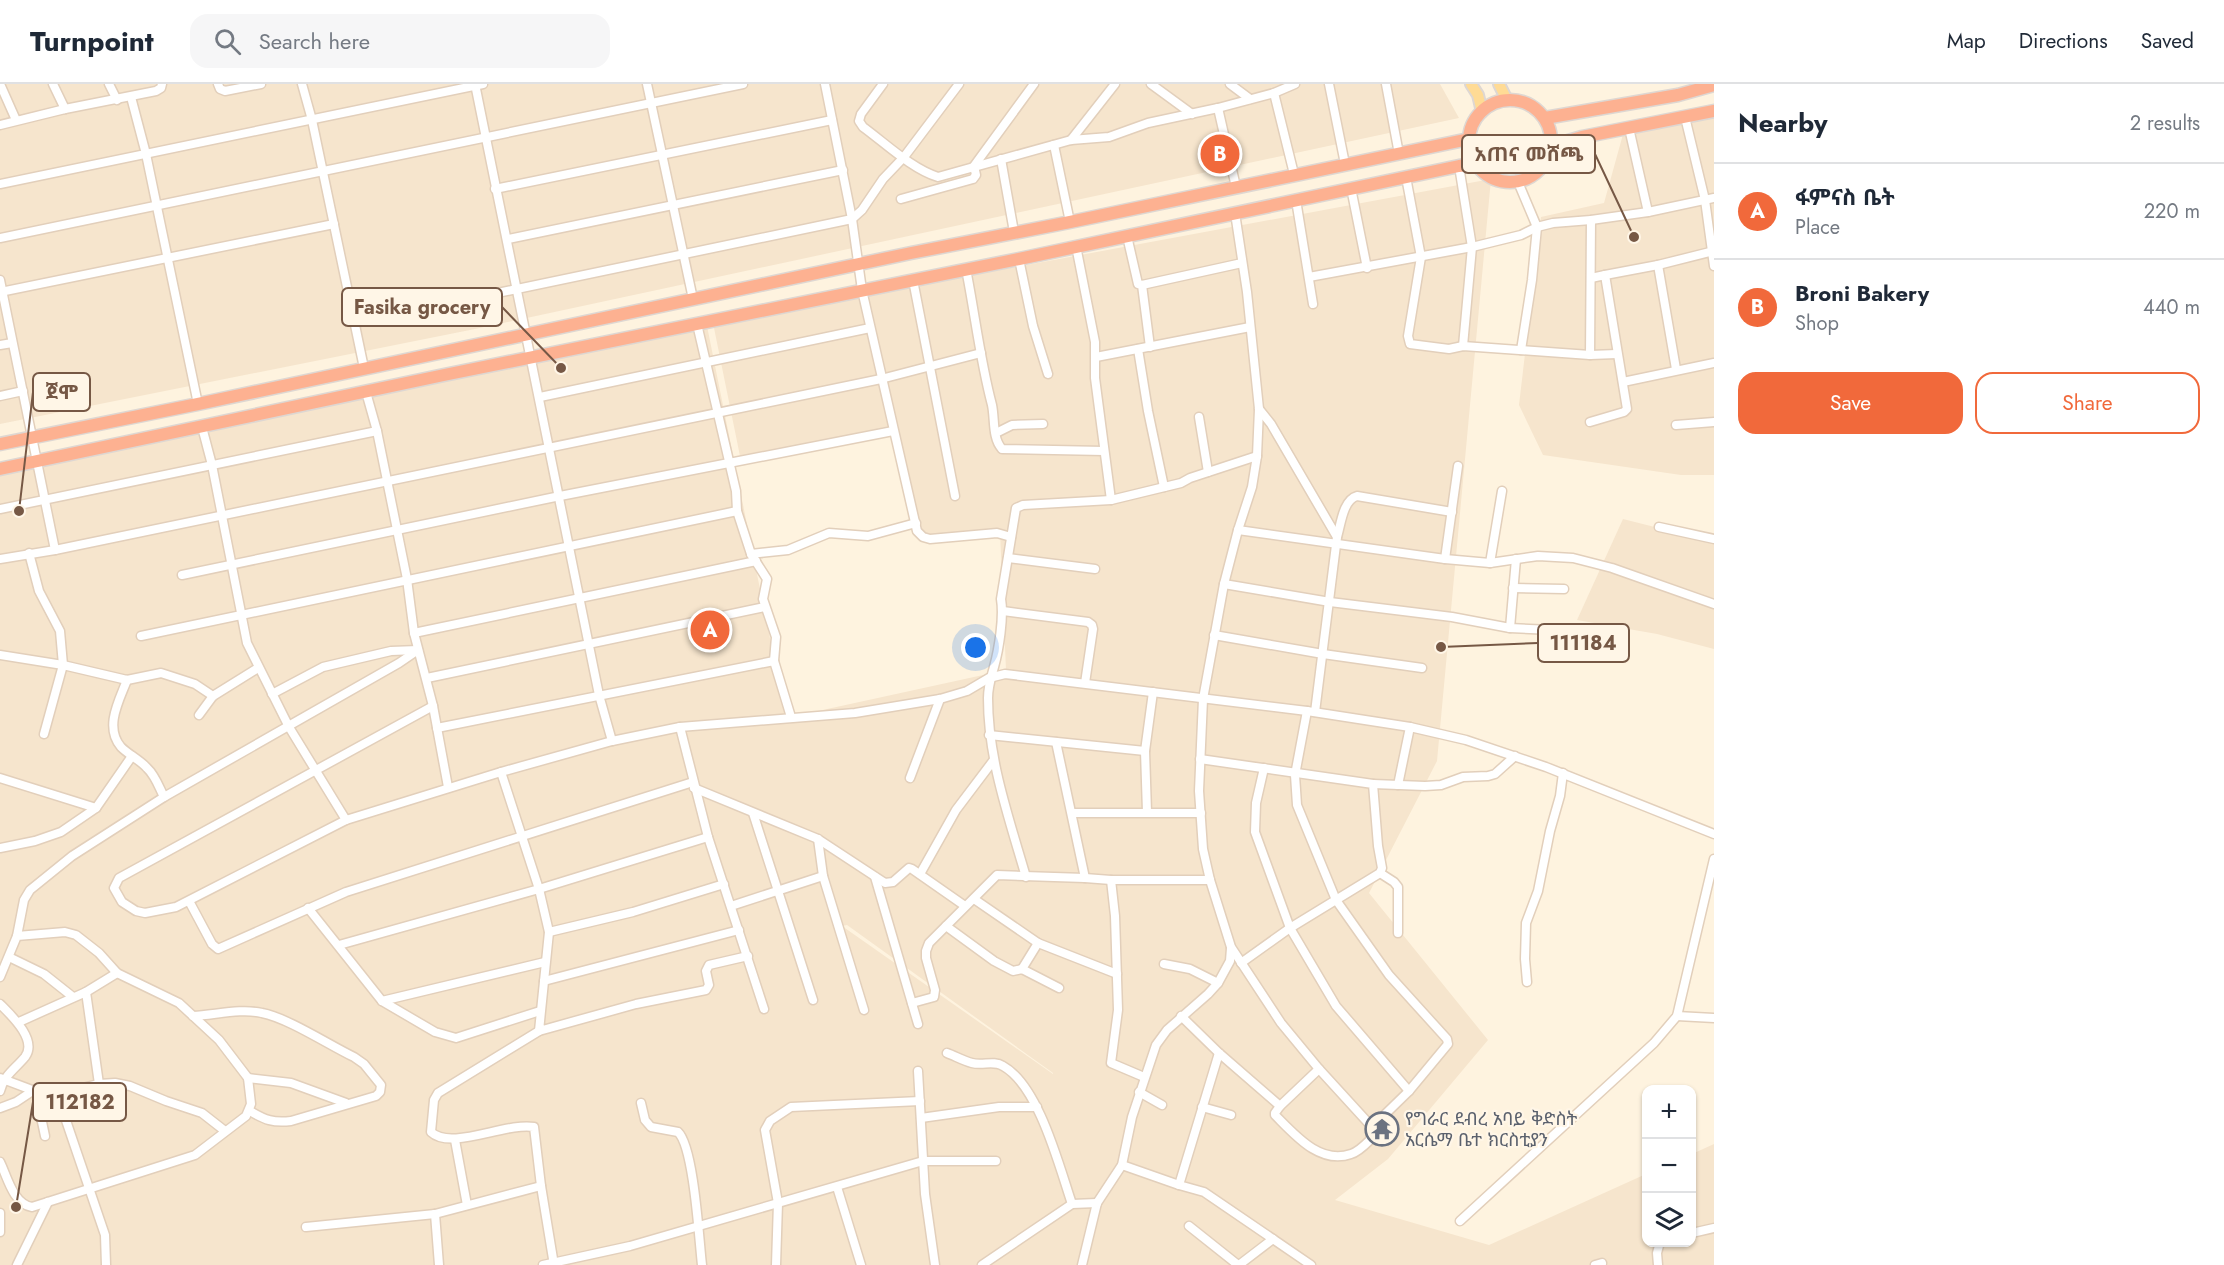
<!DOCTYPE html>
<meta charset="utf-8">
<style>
:root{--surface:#fff;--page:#f6f6f7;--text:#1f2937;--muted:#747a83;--line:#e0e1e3;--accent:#f1693b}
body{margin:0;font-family:Jost,"Noto Sans Ethiopic",sans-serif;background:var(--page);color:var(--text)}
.controls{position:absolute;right:18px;bottom:18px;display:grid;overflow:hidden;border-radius:12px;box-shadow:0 2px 4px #0004}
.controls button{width:54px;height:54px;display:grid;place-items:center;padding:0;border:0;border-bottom:2px solid var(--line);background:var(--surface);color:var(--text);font:30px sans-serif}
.you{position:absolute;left:976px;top:564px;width:21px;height:21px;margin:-15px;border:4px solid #fff;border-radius:50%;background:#1a73e8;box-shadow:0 0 0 9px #1a73e833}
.badge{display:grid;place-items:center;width:39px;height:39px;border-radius:50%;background:var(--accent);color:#fff;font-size:20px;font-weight:700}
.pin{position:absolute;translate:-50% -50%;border:3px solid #fff;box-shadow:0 2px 6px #0006}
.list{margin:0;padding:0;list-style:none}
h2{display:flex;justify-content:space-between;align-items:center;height:78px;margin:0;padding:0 24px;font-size:26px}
h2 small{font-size:20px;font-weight:400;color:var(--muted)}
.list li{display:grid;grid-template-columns:39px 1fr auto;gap:18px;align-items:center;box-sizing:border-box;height:96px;padding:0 24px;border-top:2px solid var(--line)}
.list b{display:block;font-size:22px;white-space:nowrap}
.list p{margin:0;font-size:20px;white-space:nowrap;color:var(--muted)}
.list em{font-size:20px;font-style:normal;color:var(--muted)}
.actions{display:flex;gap:12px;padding:18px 24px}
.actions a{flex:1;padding:14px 0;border:2px solid var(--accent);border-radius:18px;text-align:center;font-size:21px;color:var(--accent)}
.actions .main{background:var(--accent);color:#fff}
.icon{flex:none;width:33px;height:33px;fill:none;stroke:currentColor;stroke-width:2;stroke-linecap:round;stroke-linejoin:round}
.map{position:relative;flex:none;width:1714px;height:1181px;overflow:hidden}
header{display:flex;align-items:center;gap:36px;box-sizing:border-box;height:84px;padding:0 30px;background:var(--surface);border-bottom:2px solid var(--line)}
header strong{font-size:28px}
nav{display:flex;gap:33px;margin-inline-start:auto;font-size:21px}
.search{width:420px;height:54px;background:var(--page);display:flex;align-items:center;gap:15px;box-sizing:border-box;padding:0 21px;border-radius:18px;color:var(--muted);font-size:22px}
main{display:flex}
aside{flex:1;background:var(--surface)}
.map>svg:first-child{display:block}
.residential{fill:#f6e5cd;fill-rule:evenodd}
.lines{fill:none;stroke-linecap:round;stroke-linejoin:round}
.minor-casing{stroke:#e2cfbb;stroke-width:11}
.major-casing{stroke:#ded7d2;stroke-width:14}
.highway-casing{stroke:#ded7d2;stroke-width:15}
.minor{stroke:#fff;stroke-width:8}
.major{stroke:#ffdb95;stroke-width:10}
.highway{stroke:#fdb191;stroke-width:12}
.labels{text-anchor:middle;stroke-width:4.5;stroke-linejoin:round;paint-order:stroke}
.worship-label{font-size:18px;fill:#5b616d;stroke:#fff6e7;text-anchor:start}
.leader{fill:none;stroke:#765845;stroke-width:2}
.callout-dot{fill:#765845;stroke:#fff6e7;stroke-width:2}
.callout{fill:#fff6e7;stroke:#765845;stroke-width:2}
.callout-label{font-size:20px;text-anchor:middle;font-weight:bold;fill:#765845}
</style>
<header>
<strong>Turnpoint</strong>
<div class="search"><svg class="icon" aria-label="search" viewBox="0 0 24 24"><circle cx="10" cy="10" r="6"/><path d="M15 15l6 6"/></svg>Search here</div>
<nav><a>Map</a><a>Directions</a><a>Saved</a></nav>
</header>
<main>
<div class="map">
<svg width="1714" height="1181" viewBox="0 0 1714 1181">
<rect width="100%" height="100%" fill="#fef3df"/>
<!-- residential -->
<g class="residential">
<path d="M0 0H1440L1459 34 475 245 0 340Z"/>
<path d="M1714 30V391H1681L1543 371 1519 321 1541 133 1604 119 1625 43Z"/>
<path d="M1491 95 1437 677 1369 809 1488 956 1388 1075 1335 1116 1489 1161 1646 1090V1158H1692V1070L1714 1060V1181H0V390L707 242 786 634 1006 586 1000 448 918 455 898 340 741 377 713 239ZM847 841 1053 989V990L842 842Z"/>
<path d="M1623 435 1714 458V565L1657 550 1577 536Z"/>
</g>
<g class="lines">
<!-- minor casing -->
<g class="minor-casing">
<g id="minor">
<path d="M0 0 16 36"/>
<path d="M53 0 65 25"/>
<path d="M109 0 117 16"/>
<path d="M218 0 220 5 225 7 261 0"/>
<path d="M302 0 312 36 364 284"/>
<path d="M475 0 599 611 612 657"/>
<path d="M647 0 693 215"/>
<path d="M825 0 852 135 862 206 917 447 923 453 930 455 997 449 1011 453"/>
<path d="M883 0 861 30 859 37 863 43C885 59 912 85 938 93L1071 56 1109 53 1148 39 1218 24 1274 9 1295 0"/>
<path d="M1151 0 1192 30"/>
<path d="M1230 0 1250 15"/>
<path d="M1329 0 1345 80"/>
<path d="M1386 0 1399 70"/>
<path d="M1274 9 1294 90"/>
<path d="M131 13 146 70 198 320"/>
<path d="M1218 24 1236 103"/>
<path d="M1685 33 1705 116 1714 182"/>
<path d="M0 41 65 25 156 7 161 4 162 0"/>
<path d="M1629 44 1648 128"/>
<path d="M1071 56 1115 0"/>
<path d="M1054 61 1070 138"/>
<path d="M1001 75 1014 148"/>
<path d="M1459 82 1472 163 1463 262"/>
<path d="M1406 93 1421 173 1408 252 1410 260 1449 265 1463 262 1590 271 1617 270"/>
<path d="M1518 98 1537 143 1532 196 1521 266"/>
<path d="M0 100 483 0"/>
<path d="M1351 104 1367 184"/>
<path d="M495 105 832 36"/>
<path d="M901 115 973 95 976 91 974 82 1034 0"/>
<path d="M1296 116 1313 220"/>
<path d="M1235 129 1247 208 1259 325 1257 372 1252 403 1238 446 1224 500 1203 615 1199 707 1203 765 1210 796 1231 863 1281 939 1319 985 1372 1043"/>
<path d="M1127 152 1138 200 1142 201 1150 263"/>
<path d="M0 154 743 0"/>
<path d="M508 155 843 86"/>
<path d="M1076 162 1095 258V294L1111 416"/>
<path d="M1019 175 1033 242 1048 290"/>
<path d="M1658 181 1676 285"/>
<path d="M966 185C975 230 980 276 992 321 995 335 992 354 1002 365L1104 367"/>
<path d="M1605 191 1658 181 1714 167"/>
<path d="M1309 193 1472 163 1521 151 1537 143 1553 139 1591 136 1648 128 1714 114"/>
<path d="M0 196 55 466"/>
<path d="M913 196 955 412"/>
<path d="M1142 201 1242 179"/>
<path d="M0 208 334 140"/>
<path d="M354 239 852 135 862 126 883 95 904 73 959 0"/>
<path d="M697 240 736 407 737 427 751 470 767 495 763 515 776 553 774 577 791 633"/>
<path d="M0 261 12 259"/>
<path d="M1138 265 1148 327 1164 403"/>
<path d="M1590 271 1591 136"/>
<path d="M1096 273 1250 243"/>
<path d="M1623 298 1714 279"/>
<path d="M366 308 377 347 407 495 414 549 433 622 448 703"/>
<path d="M0 312 23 307"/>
<path d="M540 313 870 244"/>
<path d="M1259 325 1271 340 1337 453 1315 628"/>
<path d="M1199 333 1208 388"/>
<path d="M1590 338 1624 328 1627 325 1605 191 1591 194"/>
<path d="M1676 341 1714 338"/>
<path d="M202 343 212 381 247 559 289 643 346 736"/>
<path d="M996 349 1012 341 1043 340"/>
<path d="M0 425 377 347"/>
<path d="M1659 443 1714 455"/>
<path d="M1238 446 1445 475 1490 479 1538 472 1573 474 1612 484 1714 520"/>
<path d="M1337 453C1341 440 1343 416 1357 412L1452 428"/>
<path d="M29 469 39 507 60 547 63 581 44 650"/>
<path d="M751 470 788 466 829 449 868 452 916 439"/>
<path d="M1008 474 1095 485"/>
<path d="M0 475 55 466 881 295 981 269"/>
<path d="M1445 475 1458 382"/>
<path d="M1490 479 1502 407"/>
<path d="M182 491 560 412 893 347"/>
<path d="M1224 500 1330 518 1452 533 1510 544 1574 547"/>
<path d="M1513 504 1564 505"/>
<path d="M1003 527 1088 538 1092 541 1093 545 1085 599"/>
<path d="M1510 544 1516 475"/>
<path d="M414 549 756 477"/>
<path d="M1214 551 1323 570 1422 584"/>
<path d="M141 552 737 427"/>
<path d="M0 571 63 581 127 596 161 589 195 600 213 612 258 584"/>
<path d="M427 594 765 523"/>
<path d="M127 596C119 617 104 643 121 663 129 671 140 676 147 684 155 691 159 703 164 713"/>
<path d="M272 610 323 583 391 567 418 566"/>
<path d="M433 622 119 794 114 804 122 818 136 827 145 829 176 823 346 736 501 688 612 657 680 643 855 629 940 615 967 607 989 594 1005 590 1307 627 1410 643 1466 656 1546 683 1714 750"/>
<path d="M199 631 213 612"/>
<path d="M680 643 708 753 764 925"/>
<path d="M437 644 774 577"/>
<path d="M989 651 1145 667"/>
<path d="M1056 658 1085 794"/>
<path d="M1200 675 1373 700 1378 762 1382 784 1380 789 1290 844 1241 879"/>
<path d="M1264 684 1256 719 1255 748 1290 844 1336 922 1409 1007"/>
<path d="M501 688 539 805 549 848 539 947 636 920 706 906 709 901 706 887 709 881 748 872"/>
<path d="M0 694 96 724"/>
<path d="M910 694 940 615"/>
<path d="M1373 700 1425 702 1441 701 1463 693 1488 692 1495 690 1515 672"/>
<path d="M1398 701 1410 643"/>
<path d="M694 704 818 755 885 799 893 798 909 784 912 785 965 822"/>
<path d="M1147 728 1145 667 1153 608"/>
<path d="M753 729 813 916"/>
<path d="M1073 729H1201"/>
<path d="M818 755 823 792 864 926"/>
<path d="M0 764 35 757 61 748 96 724 132 672"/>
<path d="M1380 789 1394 798 1398 803V849"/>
<path d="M920 790 956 726 993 677"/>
<path d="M875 793 918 940"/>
<path d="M1026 793C1009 734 988 676 988 614 988 602 991 594 994 583 999 565 1004 533 1001 515L1016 424 1023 421 1111 416 1181 399 1190 394 1257 372"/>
<path d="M1111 796 1115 832 1118 926 1111 979 1144 993"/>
<path d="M974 815 1038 859 1117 890"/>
<path d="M189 817 212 860 218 865 346 808 693 698"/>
<path d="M731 822 823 792"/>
<path d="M308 824 382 917 435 948 456 954 540 927"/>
<path d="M946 842 994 877 1013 887 1022 885 1059 904"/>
<path d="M549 848 633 828 724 800"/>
<path d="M17 852 24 816 30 806 72 772 164 713 399 579 418 566"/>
<path d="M339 861 539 805 708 753"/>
<path d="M9 873 44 890 73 913"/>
<path d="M1164 880 1190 885 1218 899"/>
<path d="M1022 885 1038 859"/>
<path d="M0 893 17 852 65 848 76 851 99 869 117 889 179 919 219 956 248 994 251 1020 246 1032 195 1071 32 1123C13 1120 7 1092 0 1078"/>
<path d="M544 897 739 846"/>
<path d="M1527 898 1525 875 1526 839 1538 807 1550 747 1560 712 1563 689"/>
<path d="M86 908 99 1000"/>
<path d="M382 917 545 878"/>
<path d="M912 919 934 913 935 906 926 874V867L929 859 997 791 1085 794 1111 796H1210"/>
<path d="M0 920C11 931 38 956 25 973 15 985 4 991 0 1007"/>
<path d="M193 932C215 931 241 924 262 929 288 934 329 961 354 973L364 980 381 1001 380 1008 376 1012 291 1037C273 1039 265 1036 250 1027"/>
<path d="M1181 932 1219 969 1280 1022 1319 985"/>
<path d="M1677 932 1714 934"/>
<path d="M19 938 86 908 117 889"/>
<path d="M539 947 438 1009 434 1016 431 1048C451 1067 506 1038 534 1043L541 1102 554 1181"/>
<path d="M947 969C955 972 964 977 972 979 983 982 993 976 1003 982 1039 1002 1059 1082 1072 1120"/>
<path d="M1219 969 1179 1101 1204 1108 1311 1181"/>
<path d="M918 987 925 1110 935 1181"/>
<path d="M0 994 40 1009 57 1010 99 1000 115 999 130 1002 166 1017 202 1029 225 1047"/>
<path d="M248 994 291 999 346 1019"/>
<path d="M1139 1008 1162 1021"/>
<path d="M40 1009 38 1019 45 1052"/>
<path d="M57 1010 105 1151 106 1181"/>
<path d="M641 1019 645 1036 651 1043 678 1048C694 1063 699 1156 702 1181"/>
<path d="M1280 1022 1275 1029V1031C1295 1051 1320 1081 1351 1070 1358 1068 1365 1061 1370 1056L1372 1043 1409 1007 1448 960 1447 955 1389 891 1336 816 1297 721 1295 691 1307 627"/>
<path d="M1202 1023 1231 1031"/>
<path d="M0 1024 16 1018 34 1006"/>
<path d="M921 1034 999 1023H1037"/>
<path d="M455 1056 467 1121"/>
<path d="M1122 1081 1179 1101"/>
<path d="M837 1103 861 1181"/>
<path d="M0 1129V1148"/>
<path d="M435 1130 439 1181"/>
<path d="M1460 1137 1654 959 1677 932 1714 775"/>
<path d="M1189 1142 1238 1181"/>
<path d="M306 1143 435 1130 541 1102"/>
<path d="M1692 1149 1714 1144"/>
<path d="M17 1181 48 1118"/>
<path d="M543 1181 630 1162 923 1077H996"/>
<path d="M776 1181 778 1119 765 1046 770 1037 791 1023 920 1017"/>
<path d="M982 1181 1072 1120 1097 1119"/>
<path d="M1082 1181 1097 1119 1122 1081 1132 1033 1156 961 1167 946 1208 910 1218 899 1230 877 1231 864"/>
<path d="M1239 1181 1273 1155"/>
<path d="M1595 1181 1602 1179"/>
<path d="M1658 1181 1657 1169 1660 1158"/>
</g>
</g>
<!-- major casing -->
<g class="major-casing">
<g id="major">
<path d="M1471 0 1478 11 1482 28"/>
<path d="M1499 0 1507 16"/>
</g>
</g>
<!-- highway casing -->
<g class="highway-casing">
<g id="highway">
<circle cx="1510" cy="57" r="41"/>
<path d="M1545 34 1678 11 1714 1"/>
<path d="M1551 62 1582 53 1714 27"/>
<path d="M0 360 198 320 911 169 1070 138 1469 55"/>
<path d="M0 385 444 291 1019 175 1459 82 1476 80"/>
</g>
</g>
<!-- minor -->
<use href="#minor" class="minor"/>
<!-- major -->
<use href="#major" class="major"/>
<!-- highway -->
<use href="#highway" class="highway"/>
</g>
<!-- icons -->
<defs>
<g id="temple-ring" transform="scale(1.725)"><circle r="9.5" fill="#fff6e7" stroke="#6b7280" stroke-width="1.5"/><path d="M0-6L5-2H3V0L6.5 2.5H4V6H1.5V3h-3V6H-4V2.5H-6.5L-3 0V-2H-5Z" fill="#6b7280"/></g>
</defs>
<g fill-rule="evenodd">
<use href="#temple-ring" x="1382" y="1045"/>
</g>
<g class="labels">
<!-- worship labels -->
<g class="worship-label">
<text x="1405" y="1041">የግራር ደብረ አባይ ቅድስት<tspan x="1405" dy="21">አርሴማ ቤተ ክርስቲያን</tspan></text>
</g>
</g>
<!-- callouts -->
<path class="leader" d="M1634 153L1595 70M561 284L502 223M19 427L33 308M1441 563L1538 559M16 1123L33 1018"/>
<g class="callout-dot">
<circle cx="1634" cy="153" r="6"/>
<circle cx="561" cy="284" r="6"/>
<circle cx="19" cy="427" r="6"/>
<circle cx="1441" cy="563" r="6"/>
<circle cx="16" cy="1123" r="6"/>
</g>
<g class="callout">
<rect x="1462" y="51" width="133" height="38" rx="6"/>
<rect x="342" y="204" width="160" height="38" rx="6"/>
<rect x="33" y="289" width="57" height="38" rx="6"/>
<rect x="1538" y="540" width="91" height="38" rx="6"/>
<rect x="33" y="999" width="93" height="38" rx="6"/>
</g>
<g class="callout-label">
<text x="1529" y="77">አጠና መሸጫ</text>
<text x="422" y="230">Fasika grocery</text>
<text x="62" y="315">ጀሞ</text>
<text x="1583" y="566">111184</text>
<text x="80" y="1025">112182</text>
</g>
</svg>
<div class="controls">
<button>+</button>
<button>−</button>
<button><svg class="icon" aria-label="layers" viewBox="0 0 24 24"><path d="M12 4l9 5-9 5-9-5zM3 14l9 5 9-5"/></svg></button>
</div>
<div class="you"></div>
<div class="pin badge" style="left:710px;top:546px">A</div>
<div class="pin badge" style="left:1220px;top:70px">B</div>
</div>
<aside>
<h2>Nearby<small>2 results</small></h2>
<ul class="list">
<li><span class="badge">A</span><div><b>ፋምናስ ቤት</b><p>Place</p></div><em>220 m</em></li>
<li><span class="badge">B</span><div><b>Broni Bakery</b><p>Shop</p></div><em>440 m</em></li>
</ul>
<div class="actions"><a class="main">Save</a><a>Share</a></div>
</aside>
</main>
